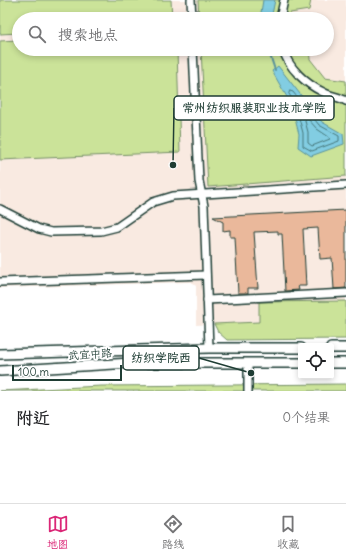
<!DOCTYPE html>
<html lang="zh">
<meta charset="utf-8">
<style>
:root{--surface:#fff;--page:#f2f2f2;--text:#202124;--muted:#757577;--line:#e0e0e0;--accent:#db2777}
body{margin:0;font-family:Delius,"LXGW WenKai TC",sans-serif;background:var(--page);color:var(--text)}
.controls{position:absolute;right:12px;bottom:12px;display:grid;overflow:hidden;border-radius:4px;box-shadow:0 2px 6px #0003}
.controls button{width:36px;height:36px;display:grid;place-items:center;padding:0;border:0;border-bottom:1px solid var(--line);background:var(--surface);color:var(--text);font:20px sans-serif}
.scale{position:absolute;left:12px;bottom:10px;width:110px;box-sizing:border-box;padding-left:4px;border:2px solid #1f3d34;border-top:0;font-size:11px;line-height:14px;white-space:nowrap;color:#1f3d34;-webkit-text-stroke:3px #fff;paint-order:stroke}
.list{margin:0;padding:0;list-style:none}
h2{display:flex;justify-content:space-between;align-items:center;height:52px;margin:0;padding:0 16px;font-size:17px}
h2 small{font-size:13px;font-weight:400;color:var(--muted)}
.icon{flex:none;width:22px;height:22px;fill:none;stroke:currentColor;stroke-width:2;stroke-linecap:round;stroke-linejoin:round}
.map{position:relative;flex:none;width:346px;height:391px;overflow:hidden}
.search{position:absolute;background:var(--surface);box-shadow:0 2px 6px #0003;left:12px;right:12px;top:12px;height:44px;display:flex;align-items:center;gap:10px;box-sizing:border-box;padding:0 14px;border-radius:22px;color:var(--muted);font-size:15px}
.sheet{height:112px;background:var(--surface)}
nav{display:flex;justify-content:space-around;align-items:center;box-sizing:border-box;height:56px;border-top:1px solid var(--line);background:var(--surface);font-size:11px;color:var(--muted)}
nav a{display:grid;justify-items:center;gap:2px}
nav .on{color:var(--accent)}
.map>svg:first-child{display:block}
.built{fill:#f9eae1;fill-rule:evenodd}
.green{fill:#cbe399;stroke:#759066}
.water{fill:#82cde2;stroke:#5a939c}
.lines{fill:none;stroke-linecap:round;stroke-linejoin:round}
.shore{stroke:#47777a;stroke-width:1}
.stream{stroke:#5a939c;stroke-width:2}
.building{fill:#eab89b;stroke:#1f3d34}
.minor-casing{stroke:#1f3d34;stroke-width:10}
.major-casing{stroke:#1f3d34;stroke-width:12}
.minor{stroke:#fff;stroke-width:7}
.major{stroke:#fff;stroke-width:9}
.labels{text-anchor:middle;stroke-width:4;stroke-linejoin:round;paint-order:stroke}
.street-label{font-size:11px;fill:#1f3d34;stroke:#fff}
.leader{fill:none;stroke:#1f3d34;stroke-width:1.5}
.callout-dot{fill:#1f3d34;stroke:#fff;stroke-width:1.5}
.callout{fill:#fff;stroke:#1f3d34;stroke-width:1.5}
.callout-label{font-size:12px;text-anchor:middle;font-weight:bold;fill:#1f3d34}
</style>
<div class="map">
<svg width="346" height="391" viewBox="0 0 346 391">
<rect width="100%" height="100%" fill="#fff"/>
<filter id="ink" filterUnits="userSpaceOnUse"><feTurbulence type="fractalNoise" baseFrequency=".025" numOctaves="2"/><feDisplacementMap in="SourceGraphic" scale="8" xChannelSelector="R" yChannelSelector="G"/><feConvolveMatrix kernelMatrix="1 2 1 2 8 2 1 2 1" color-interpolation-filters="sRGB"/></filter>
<g filter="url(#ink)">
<!-- built -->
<path class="built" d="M0 0H346V301L259 302V322L196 325V286L191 282 0 288ZM19 19H327V49H19Z"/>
<!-- green -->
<g class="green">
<path d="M0 0H171L172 19H19V33L0 34Z"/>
<path d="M198 0H311L309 10 290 13V19H199Z"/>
<path d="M19 40V49H177L180 152 0 160V41Z"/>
<path d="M201 49H309L310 59 325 78 346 81V176L208 187Z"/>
<path d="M346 301V339L227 340 218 332 214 324 259 322V302Z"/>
<path d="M346 384V391H0L101 386Z"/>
</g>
<!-- water -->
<g class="water">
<path d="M263 0H275L271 19H260Z"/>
<path d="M278 66 322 122 343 134 344 144 311 156 298 147 299 134 291 104 272 71Z"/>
</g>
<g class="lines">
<!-- shore -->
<g class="shore">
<path d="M290 91 293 92 319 125 339 136V141L312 151 303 146V133L295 103 289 94Z"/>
<path d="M306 119H308L317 129 329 137 330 139 312 146 308 143V132L305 121Z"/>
</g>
<!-- stream -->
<path class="stream" d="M268 49 275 70"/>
</g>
<!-- building -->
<path class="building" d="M346 210V288L334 289 332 258 320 259 318 228 303 229 306 286H298L299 290 285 291 282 234H278V231L254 232 258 288H248V293H238L235 237H230V230L223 231V222L213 217Z"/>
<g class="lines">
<!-- minor casing -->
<g class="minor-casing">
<g id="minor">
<path d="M191 0 192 19"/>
<path d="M280 19 284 0"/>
<path d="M193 49 199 181 204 206 209 348"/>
<path d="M283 49C288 68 306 84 323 92 330 96 340 97 346 101"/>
<path d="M0 209 39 229 51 232 101 231 117 227 153 202 173 196 346 185"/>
<path d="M0 282 206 275"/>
<path d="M207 300 346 293"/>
<path d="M248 363V391"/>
</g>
</g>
<!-- major casing -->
<g class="major-casing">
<g id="major">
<path d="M331 348H346"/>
<path d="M0 354 209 348H301"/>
<path d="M331 363H346"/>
<path d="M0 371 131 363H301"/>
</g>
</g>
<!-- minor -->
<use href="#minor" class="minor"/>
<!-- major -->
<use href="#major" class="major"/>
</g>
</g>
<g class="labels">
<!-- street labels -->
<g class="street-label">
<text transform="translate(90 354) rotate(-4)" y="4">武宜中路</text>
</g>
</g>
<!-- callouts -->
<path class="leader" d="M173 165L174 108M251 373L199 358"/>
<g class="callout-dot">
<circle cx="173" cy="165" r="4"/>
<circle cx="251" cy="373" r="4"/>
</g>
<g class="callout">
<rect x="174" y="96" width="160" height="24" rx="4"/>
<rect x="123" y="346" width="76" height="24" rx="4"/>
</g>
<g class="callout-label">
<text x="254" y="112">常州纺织服装职业技术学院</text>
<text x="161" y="362">纺织学院西</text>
</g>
</svg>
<div class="controls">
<button><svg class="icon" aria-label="locate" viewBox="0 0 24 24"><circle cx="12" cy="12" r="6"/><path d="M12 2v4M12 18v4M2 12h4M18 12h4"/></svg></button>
</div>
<div class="scale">100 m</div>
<div class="search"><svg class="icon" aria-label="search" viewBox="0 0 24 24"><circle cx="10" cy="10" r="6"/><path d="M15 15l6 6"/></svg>搜索地点</div>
</div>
<section class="sheet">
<h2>附近<small>0个结果</small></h2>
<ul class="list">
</ul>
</section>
<nav>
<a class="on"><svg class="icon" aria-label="map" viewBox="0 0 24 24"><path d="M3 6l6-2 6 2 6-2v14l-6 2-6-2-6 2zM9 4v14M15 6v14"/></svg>地图</a>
<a><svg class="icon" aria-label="directions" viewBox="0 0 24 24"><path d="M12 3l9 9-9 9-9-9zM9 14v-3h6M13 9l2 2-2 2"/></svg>路线</a>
<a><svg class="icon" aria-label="saved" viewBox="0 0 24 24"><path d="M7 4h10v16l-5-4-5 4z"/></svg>收藏</a>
</nav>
